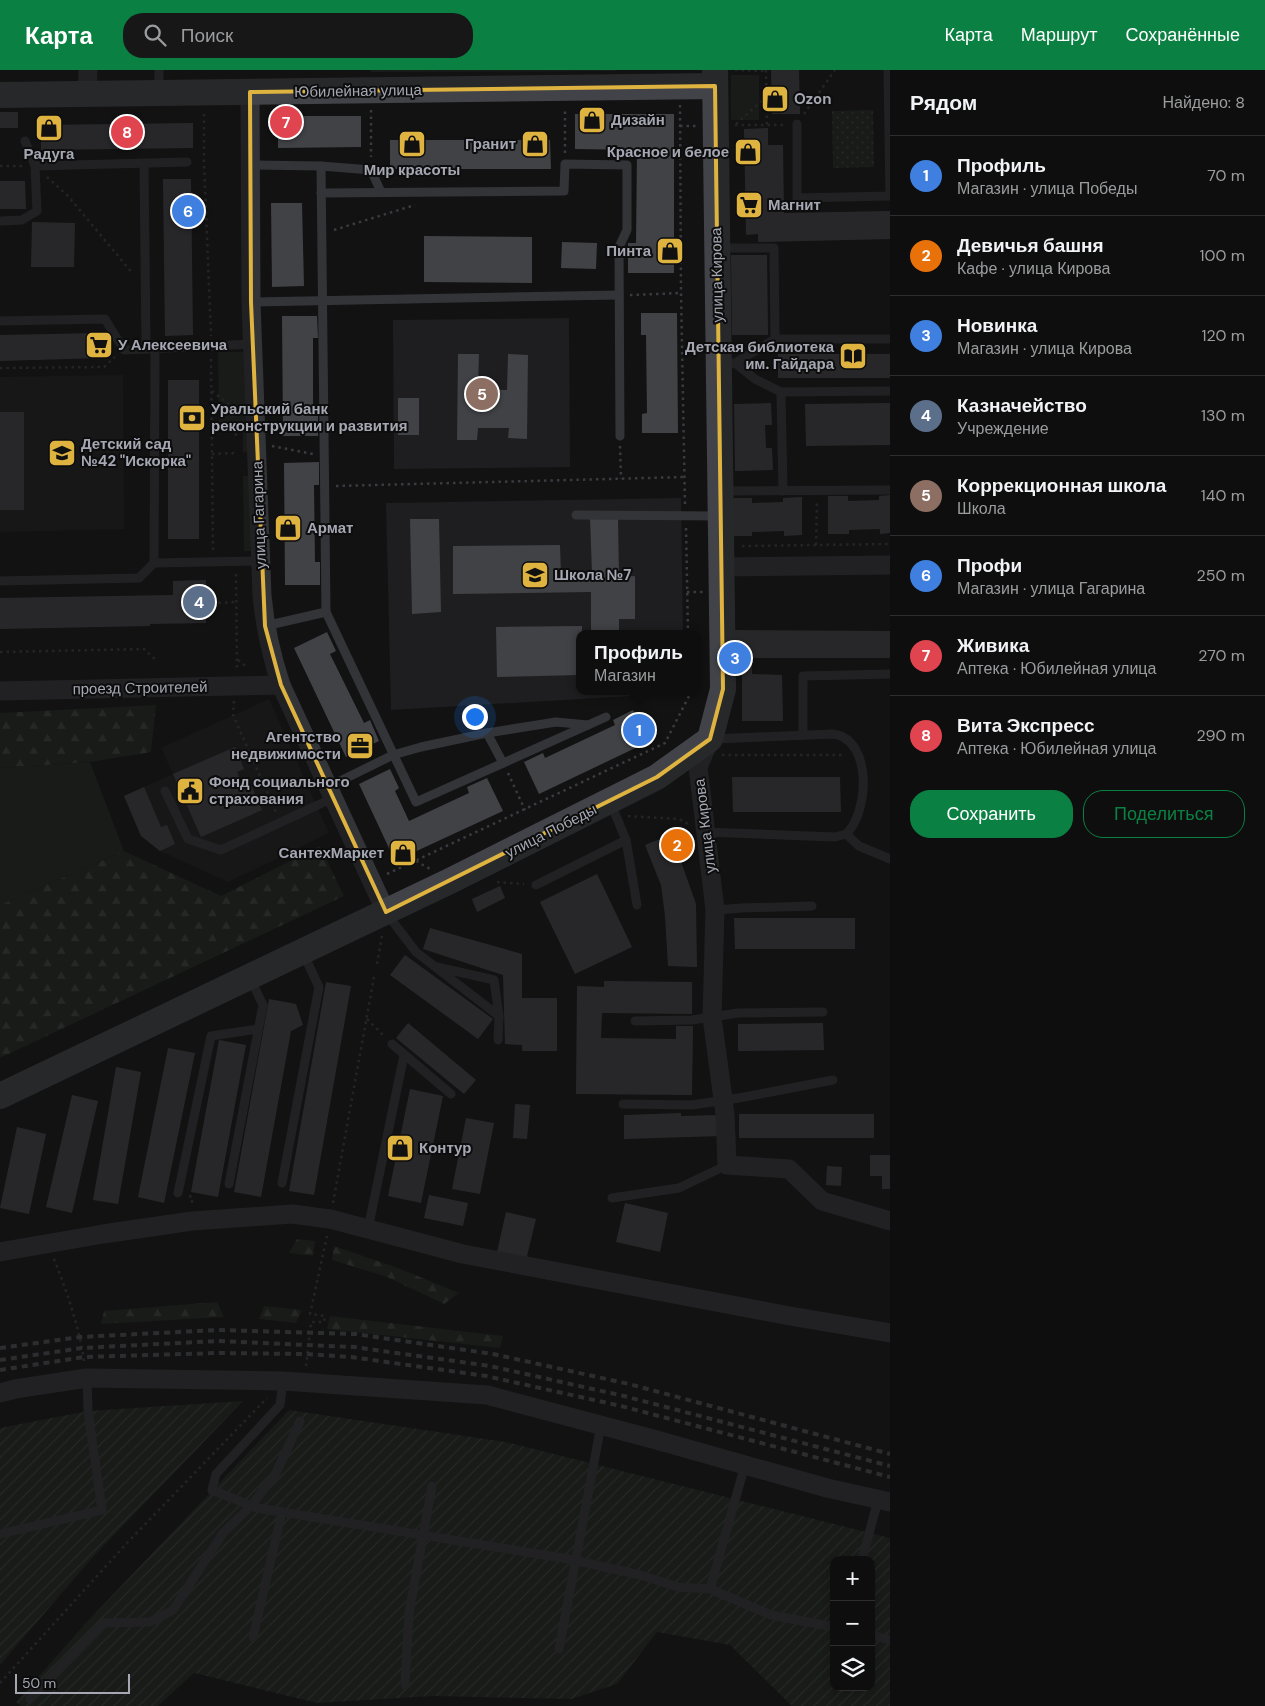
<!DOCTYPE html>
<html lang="ru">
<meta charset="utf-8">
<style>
:root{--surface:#0e0e0e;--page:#171717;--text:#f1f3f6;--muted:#9b9c9e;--line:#2e2e2e;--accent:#0b8043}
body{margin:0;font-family:"DM Sans",sans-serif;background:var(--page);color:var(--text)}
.controls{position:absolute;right:15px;bottom:15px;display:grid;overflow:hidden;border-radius:10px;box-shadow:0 2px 8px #0003}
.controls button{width:45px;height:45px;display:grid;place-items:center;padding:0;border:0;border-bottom:1px solid var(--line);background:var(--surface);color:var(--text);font:25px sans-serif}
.scale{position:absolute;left:15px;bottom:12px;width:115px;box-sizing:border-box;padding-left:5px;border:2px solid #a5a8b3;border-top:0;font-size:14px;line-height:18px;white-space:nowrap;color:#a5a8b3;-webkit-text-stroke:4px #0d0d0e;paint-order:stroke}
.you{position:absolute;left:474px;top:646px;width:18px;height:18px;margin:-12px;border:4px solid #fff;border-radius:50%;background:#1a73e8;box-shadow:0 0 0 8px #1a73e833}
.badge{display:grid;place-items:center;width:32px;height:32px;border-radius:50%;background:var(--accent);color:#fff;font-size:16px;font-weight:700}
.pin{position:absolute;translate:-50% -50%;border:2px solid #fff;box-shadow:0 1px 5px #0006}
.popup{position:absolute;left:576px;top:560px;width:125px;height:65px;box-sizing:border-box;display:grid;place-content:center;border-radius:10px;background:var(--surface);filter:drop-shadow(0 1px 4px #0005);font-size:16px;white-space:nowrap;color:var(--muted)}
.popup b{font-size:19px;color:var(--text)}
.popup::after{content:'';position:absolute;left:50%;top:100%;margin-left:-10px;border:10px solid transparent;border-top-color:var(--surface)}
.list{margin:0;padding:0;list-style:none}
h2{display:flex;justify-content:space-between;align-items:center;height:65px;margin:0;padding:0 20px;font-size:21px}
h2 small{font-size:16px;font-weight:400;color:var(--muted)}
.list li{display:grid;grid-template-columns:32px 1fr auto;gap:15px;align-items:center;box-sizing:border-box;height:80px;padding:0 20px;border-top:1px solid var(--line)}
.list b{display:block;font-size:19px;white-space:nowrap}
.list p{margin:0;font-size:16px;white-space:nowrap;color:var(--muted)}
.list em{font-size:16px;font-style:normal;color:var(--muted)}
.actions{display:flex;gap:10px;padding:15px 20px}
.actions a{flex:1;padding:11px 0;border:1px solid var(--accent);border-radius:20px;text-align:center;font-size:18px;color:var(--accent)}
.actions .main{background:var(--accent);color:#fff}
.icon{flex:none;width:28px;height:28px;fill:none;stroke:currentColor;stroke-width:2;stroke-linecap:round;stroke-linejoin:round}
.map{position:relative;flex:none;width:890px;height:1636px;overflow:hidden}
header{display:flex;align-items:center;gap:30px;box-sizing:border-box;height:70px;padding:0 25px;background:var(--accent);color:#fff}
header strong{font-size:24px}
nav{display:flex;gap:28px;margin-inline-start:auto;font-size:18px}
.search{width:350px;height:45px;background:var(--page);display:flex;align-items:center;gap:12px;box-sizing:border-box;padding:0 18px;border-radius:20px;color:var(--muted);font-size:19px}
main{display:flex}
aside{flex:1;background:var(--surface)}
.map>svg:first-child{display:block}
.built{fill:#1e1e20}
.grass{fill:#1f2620}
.forest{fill:url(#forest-firs)}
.park{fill:url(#park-dots)}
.garden{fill:url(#garden-furrows);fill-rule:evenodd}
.building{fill:#414246}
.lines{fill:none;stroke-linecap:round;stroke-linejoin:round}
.path{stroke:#3a3b3f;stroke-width:2.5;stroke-dasharray:2.5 4;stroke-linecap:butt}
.lane{stroke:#333438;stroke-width:9}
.street{stroke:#333438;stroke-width:19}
.secondary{stroke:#424348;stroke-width:26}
.rail{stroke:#4d4e53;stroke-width:4;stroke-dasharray:6 5;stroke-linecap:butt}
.marked{fill:none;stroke:#dfb33f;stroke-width:4;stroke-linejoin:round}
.labels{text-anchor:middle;stroke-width:4;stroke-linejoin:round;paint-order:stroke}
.street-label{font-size:15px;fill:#a5a8b3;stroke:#0d0d0e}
.poi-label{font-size:15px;font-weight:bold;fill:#a5a8b3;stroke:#0d0d0e;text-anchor:start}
</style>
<header>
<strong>Карта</strong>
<div class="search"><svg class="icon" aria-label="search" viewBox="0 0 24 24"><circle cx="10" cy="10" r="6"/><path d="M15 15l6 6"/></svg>Поиск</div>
<nav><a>Карта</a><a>Маршрут</a><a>Сохранённые</a></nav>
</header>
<main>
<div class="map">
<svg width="890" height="1636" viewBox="0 0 890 1636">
<defs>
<pattern id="forest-firs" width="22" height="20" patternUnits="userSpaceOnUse" patternTransform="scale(1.25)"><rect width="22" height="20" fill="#1f2620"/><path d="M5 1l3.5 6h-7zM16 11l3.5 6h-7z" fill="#3d433e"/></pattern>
<pattern id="park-dots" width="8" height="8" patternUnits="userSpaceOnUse" patternTransform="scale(1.25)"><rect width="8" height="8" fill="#1f2620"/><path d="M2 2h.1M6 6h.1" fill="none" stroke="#3d433e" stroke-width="1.8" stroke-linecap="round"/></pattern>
<pattern id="garden-furrows" width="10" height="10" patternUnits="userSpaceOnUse" patternTransform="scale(1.25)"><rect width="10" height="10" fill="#1f2620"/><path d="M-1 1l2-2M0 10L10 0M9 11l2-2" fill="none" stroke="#3d433e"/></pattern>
</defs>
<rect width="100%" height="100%" fill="#121213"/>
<!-- built -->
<g class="built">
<path d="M569 248 570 397 394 399 393 250Z"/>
<path d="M123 305 124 459 0 462V307Z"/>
<path d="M681 428 683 564H580V621H684V623L391 640 386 433Z"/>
<path d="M269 629 329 763 228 812 160 781 141 766 124 726 173 704 161 678Z"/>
</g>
<!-- grass -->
<g class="grass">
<rect x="731" y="5" width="28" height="45"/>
<path d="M218 282H250L251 383 243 382V360H219Z"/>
<path d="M243 406H252V481H244Z"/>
<path d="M90 692 124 781 0 835V698Z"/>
</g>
<!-- forest -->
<g class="forest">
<path d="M156 635 151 682 90 692 0 698V643Z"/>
<path d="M320 776 344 826 0 988V835L124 781 221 826Z"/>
<path d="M297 1169 315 1171 313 1186 289 1183Z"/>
<path d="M334 1176 398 1198 459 1223 444 1234 387 1207 332 1190Z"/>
<path d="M217 1232 224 1247 101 1254 104 1241Z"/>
<path d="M264 1236 302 1240 296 1253 259 1249Z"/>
<path d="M330 1246 503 1266 500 1278 327 1259Z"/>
</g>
<!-- park -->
<g class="park">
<path d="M371 0H616V1L371 2Z"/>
<path d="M873 40 874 97 833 98 832 41Z"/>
</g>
<!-- garden -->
<g class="garden">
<path d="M243 1331 92 1488 0 1595V1358L88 1341Z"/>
<path d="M289 1340 506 1372 890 1468V1636H792L730 1575 657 1562 617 1614 571 1629 433 1626 317 1633 194 1603 158 1636H21L16 1632 85 1554ZM834 1490H871V1617H834Z"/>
</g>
<!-- building -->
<g class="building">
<path d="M771 0H799L800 44H772Z"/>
<rect x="0" y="42" width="18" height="16"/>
<path d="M575 44H674V203H628V173H636L637 80 575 79Z"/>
<path d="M278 46H361V77L278 78Z"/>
<path d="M193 53V78L41 80V55Z"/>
<path d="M768 58V75H783L784 143 890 141V169L758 172V164L746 165 744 59Z"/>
<path d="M390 70H550L551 99H390Z"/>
<path d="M163 109H191L193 265 165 266Z"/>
<path d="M0 111H25L26 139H0Z"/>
<path d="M271 133H302L304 216 272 217Z"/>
<path d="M32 152 75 153 74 197H31Z"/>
<path d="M424 166 532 167V213L424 212Z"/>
<path d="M562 172 597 173 596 199 561 198Z"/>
<path d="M731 185H767L768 265H732Z"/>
<path d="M641 243H677L678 363H642V344L647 343 646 265H641Z"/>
<path d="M282 246H317L318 268H313V343H318V366H283Z"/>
<path d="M101 263 102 288 0 291V265Z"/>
<path d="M458 284H479L478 319 507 320 508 284 528 285 527 369 508 368 509 358H478L477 370H457Z"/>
<rect x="778" y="284" width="112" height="24"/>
<rect x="168" y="310" width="31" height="159"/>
<rect x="398" y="328" width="21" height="37"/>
<path d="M771 333 772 355H765L766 378H772L773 400 735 401 734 334Z"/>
<path d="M890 333V375L806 376 805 334Z"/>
<rect x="0" y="342" width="24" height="98"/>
<path d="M319 392V415H314L315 492H320V515H285L284 393Z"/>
<path d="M890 425V463L880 464V459L849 460V464H828V426H848V431L879 430V426Z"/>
<path d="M802 427V465L784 466V461L752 462V466H732L731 428H752V433L783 432V428Z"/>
<path d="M590 447H618L619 507 635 506V549H619V564H591V522L453 524V476L560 475 561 504 592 503Z"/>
<path d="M410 449H439L441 542 412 544Z"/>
<path d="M206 510V553L150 554V556L0 559V528L173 525V511Z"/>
<path d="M582 556V564H580V605L497 607 496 557Z"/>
<path d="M731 560 890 561V588H752V604L782 605 783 651H742V604H731Z"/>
<path d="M327 562 336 581 330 584 364 653 370 650 379 671 346 687 294 578Z"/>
<path d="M633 640 648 672 539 724 524 692 543 683 545 688 615 655 613 650Z"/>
<path d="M235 677 244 699 237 702 245 720 252 717 262 740 201 767 173 704Z"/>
<path d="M390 699 399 718 395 721 409 751 469 723 467 717 487 708 503 741 395 791 359 714Z"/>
<path d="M732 707H840L841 742H733Z"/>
<path d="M144 717 161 757 167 755 175 774 160 781 141 766 124 726Z"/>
<path d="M678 762 687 783 679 786 696 834 697 897 668 896 665 846 661 815 645 775Z"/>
<path d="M597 804 632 877 575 904 540 832Z"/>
<path d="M500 816 505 828 477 842 472 829Z"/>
<path d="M734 848H855V879H735Z"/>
<path d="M430 858 522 884V928H557V981H522V975L505 974 503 905 423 879Z"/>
<path d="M405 885 493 949 478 969 390 905Z"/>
<path d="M604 911 692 912V944L602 943 601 968 676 969V956H693L692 1025 576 1024 577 916 604 917Z"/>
<path d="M326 912 351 916 314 1125 289 1121Z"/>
<path d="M269 929 296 934 303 955 291 961 261 1127 234 1122Z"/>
<path d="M408 953 476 1010 464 1024 396 968Z"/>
<path d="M823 953 824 980 738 981V954Z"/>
<path d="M219 970 246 975 218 1127 191 1122Z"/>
<path d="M168 978 195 983 164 1133 138 1127Z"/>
<path d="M116 997 141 1002 118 1134 93 1130Z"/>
<path d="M410 1019 443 1026 421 1133 388 1126Z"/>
<path d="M72 1025 98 1031 72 1143 46 1137Z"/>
<path d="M515 1034 530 1035 527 1069 513 1068Z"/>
<path d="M681 1043V1046L720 1045 721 1066 624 1069V1045Z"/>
<rect x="739" y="1044" width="135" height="24"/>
<path d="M466 1048 494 1053 480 1124 452 1119Z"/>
<path d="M17 1057 46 1064 29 1144 0 1138Z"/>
<path d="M870 1085H890V1119H882V1106H870Z"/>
<path d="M827 1096 842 1097 841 1116 826 1115Z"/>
<path d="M429 1125 468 1133 463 1156 424 1148Z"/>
<path d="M625 1133 668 1143 660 1182 616 1172Z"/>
<path d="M506 1142 536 1149 526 1190 497 1182Z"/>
</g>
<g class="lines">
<!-- path -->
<g class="path">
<path d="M735 0 766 1"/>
<path d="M766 0 767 55"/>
<path d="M680 35 681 223 685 435"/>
<path d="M371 40V87"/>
<path d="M204 44V92L211 266"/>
<path d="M804 44 835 0"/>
<path d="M736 54 766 27"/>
<path d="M735 55H787"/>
<path d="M680 56H697"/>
<path d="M565 83V38"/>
<path d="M0 96H23"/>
<path d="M47 107 68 126 133 204"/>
<path d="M334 160 415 135"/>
<path d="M630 225 681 223"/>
<path d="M211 289 213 481"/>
<path d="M0 298 104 297 115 287"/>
<path d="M212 321 231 336 236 366"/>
<path d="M272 376 313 384"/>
<path d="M620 376 621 409"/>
<path d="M212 384 236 383"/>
<path d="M336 416 685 407"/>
<path d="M686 458 688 564"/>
<path d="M816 475 817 432"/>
<path d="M742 476 890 474"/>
<path d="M236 504 237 598"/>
<path d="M687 522H703"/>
<path d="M212 533 237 532"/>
<path d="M0 582 144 579 157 591"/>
<path d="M238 590 248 598"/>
<path d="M234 631 233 645 276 742"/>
<path d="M722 685H843"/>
<path d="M508 703 525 740"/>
<path d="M628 746 679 749 688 754"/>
<path d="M416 791 430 799"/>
<path d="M387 804 665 673 689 626V621"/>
<path d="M497 812 524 814"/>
<path d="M377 894 382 866"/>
<path d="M367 949 384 966"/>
<path d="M189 1126 192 1127V1135"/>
<path d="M333 1133 374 907"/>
<path d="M54 1189C67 1222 79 1256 84 1291"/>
<path d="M306 1296 311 1252H324L325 1246 310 1244 327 1166"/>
<path d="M0 1613 127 1473 267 1328"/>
</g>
<!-- lane -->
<g class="lane">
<path d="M159 20V0"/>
<path d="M797 54V128L890 126 888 0"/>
<path d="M144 93 146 279"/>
<path d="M251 95 321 96 371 100 381 122"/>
<path d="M35 96 187 92"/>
<path d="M321 96 326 542 416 732 606 647"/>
<path d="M321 123 564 121 565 94 627 95V160L619 177 620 366"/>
<path d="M0 151 22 150 37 141 35 96 25 71"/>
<path d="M720 178H774L775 269"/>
<path d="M251 232 619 225"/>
<path d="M0 251 105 249 124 280 253 274"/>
<path d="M735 293 775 269H890"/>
<path d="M721 294 735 293 755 309 781 322 890 321"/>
<path d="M781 322 783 421"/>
<path d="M723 421 890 420"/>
<path d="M576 445 719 446"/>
<path d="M154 493 155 278"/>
<path d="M0 511 139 508 154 493 261 491"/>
<path d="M265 556 326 542"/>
<path d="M487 663 503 693"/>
<path d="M803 665V606L890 604"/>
<path d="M713 669 833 664C873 669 869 743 846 764"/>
<path d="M328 717 393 685 421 677 487 663 556 652 588 655"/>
<path d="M165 721 188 769 221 780 333 728"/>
<path d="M611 734 626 770 637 835"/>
<path d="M705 762 835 767 846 764 859 776 890 789"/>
<path d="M536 815 626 770"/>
<path d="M715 840 742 838 812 836"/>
<path d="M387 844 416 882 499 946"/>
<path d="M437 897 494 910 499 946 498 970"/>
<path d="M635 951 692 950 738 943 823 942"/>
<path d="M392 974 451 1024"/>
<path d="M623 1034 692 1035 739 1028 833 1010"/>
<path d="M282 1113 319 917 303 883"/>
<path d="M229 1114 263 935 250 908"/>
<path d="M178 1123 211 966 258 959"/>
<path d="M612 1128 679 1118 727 1095"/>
<path d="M368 1159 404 985"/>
<path d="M283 1311 280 1335 216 1404 212 1420 257 1438 569 1489 640 1505 678 1517 710 1519 771 1545 834 1557"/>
<path d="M0 1464 102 1440 88 1341 87 1308"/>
<path d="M862 1490 878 1430"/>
<path d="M710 1519 745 1395"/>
<path d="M871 1565 890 1570"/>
<path d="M253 1567 282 1442"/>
<path d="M559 1579 601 1355"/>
<path d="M405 1615 409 1543 432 1416"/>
<path d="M30 1629 104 1553 150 1552 173 1540 223 1463 251 1436 276 1403 300 1351"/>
</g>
<!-- street -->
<g class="street">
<path d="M250 22 251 232 262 526C265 557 271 585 281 615L386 842"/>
<path d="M87 24 88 0"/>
<path d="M722 497 890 495"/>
<path d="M0 621 281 615"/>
<path d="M710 669 698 697 715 840 712 947 725 1044 727 1095 789 1099 822 1131 890 1151"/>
<path d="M0 1182 103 1164 192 1151 292 1144 330 1149 463 1184 790 1246 890 1263"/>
<path d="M0 1323 15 1319 87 1308 283 1311 487 1325 653 1369 827 1418 890 1432"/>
</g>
<!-- secondary -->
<g class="secondary">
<path d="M0 25 715 16"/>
<path d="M0 1026 450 811 657 707 710 669 723 619 715 0"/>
</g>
<!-- rail -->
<g class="rail">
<path d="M0 1278 80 1267 218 1260 355 1264 493 1284 629 1314 890 1384"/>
<path d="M0 1290 82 1278 218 1271 354 1277 490 1296 624 1326 890 1396"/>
<path d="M0 1300 84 1287 218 1283 307 1284 351 1287 486 1306 621 1336 890 1407"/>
</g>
</g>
<!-- marked area -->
<path d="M0 0H890V1636H0ZM715 16 723 619 710 669 657 707 386 842 281 615 265 556 251 232 250 22Z" fill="#121213" fill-opacity=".55" fill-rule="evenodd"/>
<path class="marked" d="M715 16 723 619 710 669 657 707 386 842 281 615 265 556 251 232 250 22Z"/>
<!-- icons -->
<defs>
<g id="shop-square" transform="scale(1.4375)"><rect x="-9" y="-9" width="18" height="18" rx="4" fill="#dfb33f" stroke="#0d0d0e"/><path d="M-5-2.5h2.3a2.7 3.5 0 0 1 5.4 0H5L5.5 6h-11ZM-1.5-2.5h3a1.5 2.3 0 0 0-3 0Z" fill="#111"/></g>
<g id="supermarket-square" transform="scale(1.4375)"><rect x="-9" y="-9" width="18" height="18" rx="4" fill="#dfb33f" stroke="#0d0d0e"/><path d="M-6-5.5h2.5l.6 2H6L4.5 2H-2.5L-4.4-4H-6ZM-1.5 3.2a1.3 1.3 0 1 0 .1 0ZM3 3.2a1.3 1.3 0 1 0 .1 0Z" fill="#111"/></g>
<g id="library-square" transform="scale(1.4375)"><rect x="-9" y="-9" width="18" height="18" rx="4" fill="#dfb33f" stroke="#0d0d0e"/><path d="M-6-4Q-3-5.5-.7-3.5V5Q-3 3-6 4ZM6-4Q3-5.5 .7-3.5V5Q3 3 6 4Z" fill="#111"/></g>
<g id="bank-square" transform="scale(1.4375)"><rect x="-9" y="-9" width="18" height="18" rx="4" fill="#dfb33f" stroke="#0d0d0e"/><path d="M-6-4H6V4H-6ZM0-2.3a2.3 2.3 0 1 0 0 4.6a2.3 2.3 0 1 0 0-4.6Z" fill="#111"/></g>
<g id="school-square" transform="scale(1.4375)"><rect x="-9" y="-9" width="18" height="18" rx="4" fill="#dfb33f" stroke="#0d0d0e"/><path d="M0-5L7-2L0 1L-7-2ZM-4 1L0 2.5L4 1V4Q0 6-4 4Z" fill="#111"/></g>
<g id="office-square" transform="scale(1.4375)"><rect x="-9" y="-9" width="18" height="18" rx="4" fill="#dfb33f" stroke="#0d0d0e"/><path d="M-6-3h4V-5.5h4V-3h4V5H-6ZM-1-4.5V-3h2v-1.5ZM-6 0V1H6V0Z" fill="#111"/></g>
<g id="civic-square" transform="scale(1.4375)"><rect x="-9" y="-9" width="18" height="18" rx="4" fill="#dfb33f" stroke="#0d0d0e"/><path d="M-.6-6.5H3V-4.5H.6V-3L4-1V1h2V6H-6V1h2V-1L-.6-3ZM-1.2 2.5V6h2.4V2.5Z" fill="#111"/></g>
</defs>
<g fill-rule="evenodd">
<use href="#shop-square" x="775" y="29"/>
<use href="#shop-square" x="592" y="50"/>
<use href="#shop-square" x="49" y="58"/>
<use href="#shop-square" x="412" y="74"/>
<use href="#shop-square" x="535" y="74"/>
<use href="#shop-square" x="748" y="82"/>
<use href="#supermarket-square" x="749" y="135"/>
<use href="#shop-square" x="670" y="181"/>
<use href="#supermarket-square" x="99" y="275"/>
<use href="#library-square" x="853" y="286"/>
<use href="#bank-square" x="192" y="348"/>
<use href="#school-square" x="62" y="383"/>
<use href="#shop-square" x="288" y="458"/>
<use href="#school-square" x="535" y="505"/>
<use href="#office-square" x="360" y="676"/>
<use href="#civic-square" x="190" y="721"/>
<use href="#shop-square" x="403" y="783"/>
<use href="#shop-square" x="400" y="1078"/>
</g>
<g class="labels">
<!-- street labels -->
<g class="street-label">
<text transform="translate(358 21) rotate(-1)" y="5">Юбилейная улица</text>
<text transform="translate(717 205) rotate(-91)" y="5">улица Кирова</text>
<text transform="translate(259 445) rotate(-92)" y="5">улица Гагарина</text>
<text transform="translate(140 618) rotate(-1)" y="5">проезд Строителей</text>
<text transform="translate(705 756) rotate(-97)" y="5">улица Кирова</text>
<text transform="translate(551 761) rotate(-27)" y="5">улица Победы</text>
</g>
<!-- poi labels -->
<g class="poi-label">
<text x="794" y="34">Ozon</text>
<text x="611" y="55">Дизайн</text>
<text x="516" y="79" text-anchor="end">Гранит</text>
<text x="729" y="87" text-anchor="end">Красное и белое</text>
<text x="49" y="89" text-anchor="middle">Радуга</text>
<text x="412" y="105" text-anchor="middle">Мир красоты</text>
<text x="768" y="140">Магнит</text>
<text x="651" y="186" text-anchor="end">Пинта</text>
<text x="118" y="280">У Алексеевича</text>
<text x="834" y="282" text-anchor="end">Детская библиотека<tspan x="834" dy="17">им. Гайдара</tspan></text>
<text x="211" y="344">Уральский банк<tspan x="211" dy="17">реконструкции и развития</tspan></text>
<text x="81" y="379">Детский сад<tspan x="81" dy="17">№42 "Искорка"</tspan></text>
<text x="307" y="463">Армат</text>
<text x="554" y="510">Школа №7</text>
<text x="341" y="672" text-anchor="end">Агентство<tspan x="341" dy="17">недвижимости</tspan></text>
<text x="209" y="717">Фонд социального<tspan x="209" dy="17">страхования</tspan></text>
<text x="384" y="788" text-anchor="end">СантехМаркет</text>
<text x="419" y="1083">Контур</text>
</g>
</g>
</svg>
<div class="controls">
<button>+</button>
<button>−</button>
<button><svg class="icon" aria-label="layers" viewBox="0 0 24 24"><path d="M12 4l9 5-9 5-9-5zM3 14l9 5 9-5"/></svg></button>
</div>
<div class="scale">50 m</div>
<div class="you"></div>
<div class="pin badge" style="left:639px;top:660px;background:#3f7fe0">1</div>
<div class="popup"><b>Профиль</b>Магазин</div>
<div class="pin badge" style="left:677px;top:775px;background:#e8710a">2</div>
<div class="pin badge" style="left:735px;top:588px;background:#3f7fe0">3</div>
<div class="pin badge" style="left:199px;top:532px;background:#5c6f8a">4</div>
<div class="pin badge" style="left:482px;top:324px;background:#8d6e63">5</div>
<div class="pin badge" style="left:188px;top:141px;background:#3f7fe0">6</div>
<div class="pin badge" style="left:286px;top:52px;background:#e0444e">7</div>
<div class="pin badge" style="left:127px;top:62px;background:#e0444e">8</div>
</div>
<aside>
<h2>Рядом<small>Найдено: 8</small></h2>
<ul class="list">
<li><span class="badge" style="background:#3f7fe0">1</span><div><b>Профиль</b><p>Магазин · улица Победы</p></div><em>70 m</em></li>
<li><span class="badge" style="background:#e8710a">2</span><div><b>Девичья башня</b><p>Кафе · улица Кирова</p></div><em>100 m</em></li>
<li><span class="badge" style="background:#3f7fe0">3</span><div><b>Новинка</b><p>Магазин · улица Кирова</p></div><em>120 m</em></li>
<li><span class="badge" style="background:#5c6f8a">4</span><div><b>Казначейство</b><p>Учреждение</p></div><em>130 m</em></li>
<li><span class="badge" style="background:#8d6e63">5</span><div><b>Коррекционная школа</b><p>Школа</p></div><em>140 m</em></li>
<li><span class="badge" style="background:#3f7fe0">6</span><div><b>Профи</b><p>Магазин · улица Гагарина</p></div><em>250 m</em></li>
<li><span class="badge" style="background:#e0444e">7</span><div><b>Живика</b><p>Аптека · Юбилейная улица</p></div><em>270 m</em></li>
<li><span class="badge" style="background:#e0444e">8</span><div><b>Вита Экспресс</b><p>Аптека · Юбилейная улица</p></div><em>290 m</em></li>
</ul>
<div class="actions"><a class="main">Сохранить</a><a>Поделиться</a></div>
</aside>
</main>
